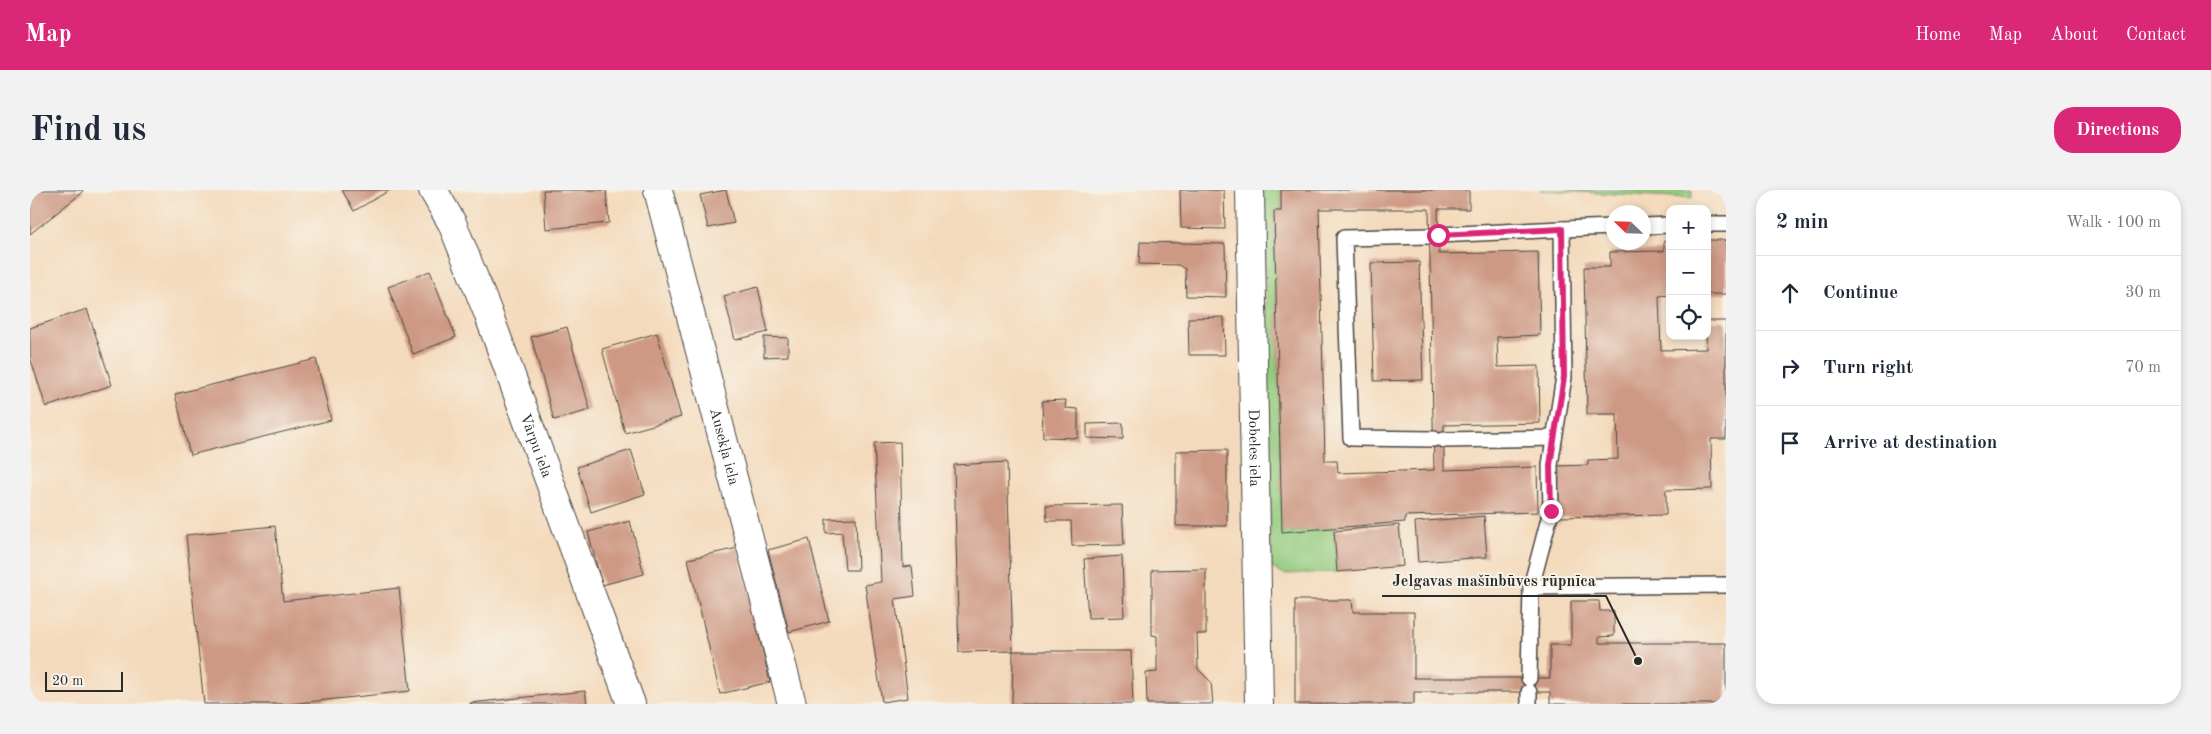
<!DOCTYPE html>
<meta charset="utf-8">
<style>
:root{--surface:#fff;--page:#f2f2f3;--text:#1f2937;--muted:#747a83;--line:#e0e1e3;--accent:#db2777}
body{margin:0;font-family:"Old Standard TT",serif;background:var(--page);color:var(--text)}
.controls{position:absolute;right:15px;top:15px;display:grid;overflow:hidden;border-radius:10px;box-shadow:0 2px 8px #0003}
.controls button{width:45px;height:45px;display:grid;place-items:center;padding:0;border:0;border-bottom:1px solid var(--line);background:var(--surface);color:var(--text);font:25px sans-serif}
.compass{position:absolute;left:1576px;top:15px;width:45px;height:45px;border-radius:50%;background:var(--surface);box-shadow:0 2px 8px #0003;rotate:293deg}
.scale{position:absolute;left:15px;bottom:12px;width:78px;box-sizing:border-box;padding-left:5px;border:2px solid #2b2b2b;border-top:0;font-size:14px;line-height:18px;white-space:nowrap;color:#2b2b2b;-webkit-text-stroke:4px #f7f3e8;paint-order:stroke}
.stop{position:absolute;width:15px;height:15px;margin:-11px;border:4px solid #db2777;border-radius:50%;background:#fff}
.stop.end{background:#db2777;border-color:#fff;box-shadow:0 1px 5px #0008}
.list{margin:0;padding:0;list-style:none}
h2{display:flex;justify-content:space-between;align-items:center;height:65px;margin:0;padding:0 20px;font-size:21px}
h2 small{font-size:16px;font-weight:400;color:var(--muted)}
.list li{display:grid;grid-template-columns:32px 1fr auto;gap:15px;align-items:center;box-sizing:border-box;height:75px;padding:0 20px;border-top:1px solid var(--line)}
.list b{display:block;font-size:19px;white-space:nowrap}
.list em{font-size:16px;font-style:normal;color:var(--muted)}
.icon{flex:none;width:28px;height:28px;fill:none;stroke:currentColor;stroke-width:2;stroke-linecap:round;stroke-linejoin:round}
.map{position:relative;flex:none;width:1696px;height:514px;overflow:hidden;border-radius:20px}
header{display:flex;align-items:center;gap:30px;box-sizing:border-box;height:70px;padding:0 25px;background:var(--accent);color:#fff}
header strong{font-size:24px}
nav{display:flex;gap:28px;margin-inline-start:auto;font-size:18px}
.intro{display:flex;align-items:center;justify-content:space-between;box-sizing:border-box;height:120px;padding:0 30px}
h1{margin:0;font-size:35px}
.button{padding:12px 22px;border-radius:20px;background:var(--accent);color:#fff;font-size:18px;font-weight:700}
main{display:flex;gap:30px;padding:0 30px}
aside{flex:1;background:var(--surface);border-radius:20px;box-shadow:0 2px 8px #0003}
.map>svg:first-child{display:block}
.green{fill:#93cb7e;stroke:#5f7b54}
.building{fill:#cd9984;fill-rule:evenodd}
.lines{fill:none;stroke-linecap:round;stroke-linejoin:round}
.service-casing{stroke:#494541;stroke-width:18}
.minor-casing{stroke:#494541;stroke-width:30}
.tertiary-casing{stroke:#494541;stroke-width:30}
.service{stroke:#fff;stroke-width:15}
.minor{stroke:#fff;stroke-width:28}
.tertiary{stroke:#fff;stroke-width:28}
.route{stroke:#db2777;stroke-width:6}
.labels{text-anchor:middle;stroke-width:4;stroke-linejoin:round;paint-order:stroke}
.street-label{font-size:15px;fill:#2b2b2b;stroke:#f7f3e8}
.leader{fill:none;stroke:#2b2b2b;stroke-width:2}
.callout-dot{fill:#2b2b2b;stroke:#f7f3e8;stroke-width:2}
.callout-label{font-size:16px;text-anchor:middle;font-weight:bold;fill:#2b2b2b;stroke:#f7f3e8;stroke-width:4;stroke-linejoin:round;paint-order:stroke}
</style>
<header>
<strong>Map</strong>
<nav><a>Home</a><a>Map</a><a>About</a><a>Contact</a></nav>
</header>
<div class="intro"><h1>Find us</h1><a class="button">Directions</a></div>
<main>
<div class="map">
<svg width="1696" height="514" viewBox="0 0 1696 514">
<rect width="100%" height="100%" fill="#f7f3e8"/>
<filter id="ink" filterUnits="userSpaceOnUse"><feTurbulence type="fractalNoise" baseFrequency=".02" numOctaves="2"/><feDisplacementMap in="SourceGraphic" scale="10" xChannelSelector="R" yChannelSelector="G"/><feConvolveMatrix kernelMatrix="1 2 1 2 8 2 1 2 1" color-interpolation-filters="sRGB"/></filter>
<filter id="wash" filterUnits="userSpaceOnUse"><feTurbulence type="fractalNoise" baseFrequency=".0096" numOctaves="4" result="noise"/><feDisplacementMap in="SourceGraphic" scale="20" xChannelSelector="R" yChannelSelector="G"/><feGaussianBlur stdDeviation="1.12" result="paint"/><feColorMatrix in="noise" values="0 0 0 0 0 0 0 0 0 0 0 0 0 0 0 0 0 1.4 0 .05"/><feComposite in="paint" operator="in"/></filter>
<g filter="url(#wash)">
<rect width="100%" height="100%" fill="#f4dabc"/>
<!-- green -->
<g class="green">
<path d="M1234 0H1251V21H1244L1252 342 1304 338 1307 382 1255 384 1241 378Z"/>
<path d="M1510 0H1662V8Z"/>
</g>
<g id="blocks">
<!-- building -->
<g class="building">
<path d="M0 0H52L53 2 0 44Z"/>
<path d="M312 0H360L324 21Z"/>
<path d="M513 0H576L579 33 516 39Z"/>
<path d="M696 0 704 33 678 38 670 5Z"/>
<path d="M1150 0H1194L1195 39 1151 38Z"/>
<path d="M1251 0H1439V19H1408L1409 64 1508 62 1510 145 1467 147 1468 177 1509 176 1510 233 1414 235V280L1507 277 1508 322 1375 326V332L1252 342 1244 21H1251ZM1289 19H1399L1404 280 1308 283 1307 271H1295Z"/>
<rect x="1677" y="50" width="19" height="54"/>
<path d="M1634 51H1640V105L1629 106 1631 160 1676 159 1677 131H1696V249H1681L1682 299 1636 300V325L1529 327 1528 276 1558 275V270L1588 269 1587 224H1557L1554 77H1580V62L1634 61Z"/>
<path d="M1110 52 1195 54 1196 107 1156 106 1155 79 1148 75 1109 74Z"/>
<path d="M1389 72 1393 190 1344 191 1341 73Z"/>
<path d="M400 81 426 147 383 164 358 97Z"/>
<path d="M728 97 738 142 705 150 694 106Z"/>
<path d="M57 119 82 195 16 217 0 167V138Z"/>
<path d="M1194 127 1195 165H1159L1158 128Z"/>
<path d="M537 137 560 220 524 230 501 147Z"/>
<path d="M627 143 651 227 595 243 572 159Z"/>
<path d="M734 147 758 148V166L734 167Z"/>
<path d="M286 169 301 230 160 265 145 204Z"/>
<path d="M1036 210 1035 218 1048 219V248L1013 247 1012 211Z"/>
<path d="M1093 233V249L1057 248V234Z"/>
<path d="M870 252 873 377 882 376 885 406 865 409 878 508 852 512 835 395 851 392 844 253Z"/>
<path d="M601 260 615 304 561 322 547 277Z"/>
<path d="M1197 260V336H1146V261Z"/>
<path d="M977 272 983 461 929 462 924 275Z"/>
<path d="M1092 315 1094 355 1042 356 1041 331H1017L1016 316Z"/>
<path d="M1454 326 1457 367 1388 372 1385 332Z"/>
<path d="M826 328 828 380H815L812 342 796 343V329Z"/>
<path d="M600 331 614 384 572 395 558 342Z"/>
<path d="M1369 335 1373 376 1307 382 1304 341Z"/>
<path d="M245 336 253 411 369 398 380 501 259 514H174L156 345Z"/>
<path d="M779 349 799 431 759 442 738 360Z"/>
<path d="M708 358 740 492 690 504 658 369Z"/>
<path d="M1092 366 1094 427 1058 428 1054 369Z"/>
<path d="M1176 379V444H1167L1168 479 1181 492 1183 514H1117L1116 483 1127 482V446L1122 445V380Z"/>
<path d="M1265 410H1322L1323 422H1384V488H1520V455H1541V411H1569L1570 421H1584V446L1569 447V453H1696V514H1520V502H1384V514H1265Z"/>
<path d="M983 461H1101L1103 514H982Z"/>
<path d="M555 501 557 514H440V513Z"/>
</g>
</g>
</g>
<g filter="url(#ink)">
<use href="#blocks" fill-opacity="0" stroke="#494541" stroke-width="1"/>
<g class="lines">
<!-- service casing -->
<g class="service-casing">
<g id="service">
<path d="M1677 34H1696"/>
<path d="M1614 36 1640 35"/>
<path d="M1532 39 1584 37"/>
<path d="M1408 45 1532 39 1534 187 1520 275 1521 321 1501 397 1499 488"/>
<path d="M1399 46 1314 48 1321 248 1404 249"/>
<path d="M1414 250 1524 248"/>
<path d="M1501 397 1696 395"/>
<path d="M1499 502V514"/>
</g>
</g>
<!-- minor casing -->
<g class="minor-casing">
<g id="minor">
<path id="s1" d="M403 0 422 33 458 123 601 514"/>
<path id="s2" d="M628 0 762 514"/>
</g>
</g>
<!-- tertiary casing -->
<g class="tertiary-casing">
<g id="tertiary">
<path id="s3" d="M1220 0 1229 514"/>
</g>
</g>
<!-- service -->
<use href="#service" class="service"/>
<!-- minor -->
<use href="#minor" class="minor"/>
<!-- tertiary -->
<use href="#tertiary" class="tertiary"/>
</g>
</g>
<g class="lines" filter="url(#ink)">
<!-- route -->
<path class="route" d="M1408 45 1532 39 1534 187 1520 275 1521 321"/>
</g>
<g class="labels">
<!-- street labels -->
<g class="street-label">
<text dy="5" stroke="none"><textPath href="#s1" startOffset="276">Vārpu iela</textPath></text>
<text dy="5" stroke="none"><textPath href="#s2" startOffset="265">Ausekļa iela</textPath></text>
<text dy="5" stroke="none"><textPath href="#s3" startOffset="258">Dobeles iela</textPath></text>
</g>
</g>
<!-- callouts -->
<path class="leader" d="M1608 471L1576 406H1352"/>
<circle class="callout-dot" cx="1608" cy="471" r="5"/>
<g class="callout-label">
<text x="1464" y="396">Jelgavas mašīnbūves rūpnīca</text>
</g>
</svg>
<div class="controls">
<button>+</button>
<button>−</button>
<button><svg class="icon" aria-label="locate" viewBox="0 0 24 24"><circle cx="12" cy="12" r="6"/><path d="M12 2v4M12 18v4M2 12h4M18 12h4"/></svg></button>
</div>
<svg class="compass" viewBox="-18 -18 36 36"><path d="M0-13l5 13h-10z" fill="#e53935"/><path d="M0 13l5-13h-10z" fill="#747a83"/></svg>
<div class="scale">20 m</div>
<div class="stop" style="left:1408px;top:45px"></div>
<div class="stop end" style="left:1521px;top:321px"></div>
</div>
<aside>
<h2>2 min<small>Walk · 100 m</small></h2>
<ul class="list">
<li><svg class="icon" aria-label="ahead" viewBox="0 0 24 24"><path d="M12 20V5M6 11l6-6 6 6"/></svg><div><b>Continue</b></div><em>30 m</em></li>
<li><svg class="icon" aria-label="right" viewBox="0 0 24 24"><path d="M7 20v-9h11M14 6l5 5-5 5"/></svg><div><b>Turn right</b></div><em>70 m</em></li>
<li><svg class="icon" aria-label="arrive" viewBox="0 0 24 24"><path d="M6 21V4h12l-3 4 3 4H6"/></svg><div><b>Arrive at destination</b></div></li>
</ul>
</aside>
</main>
